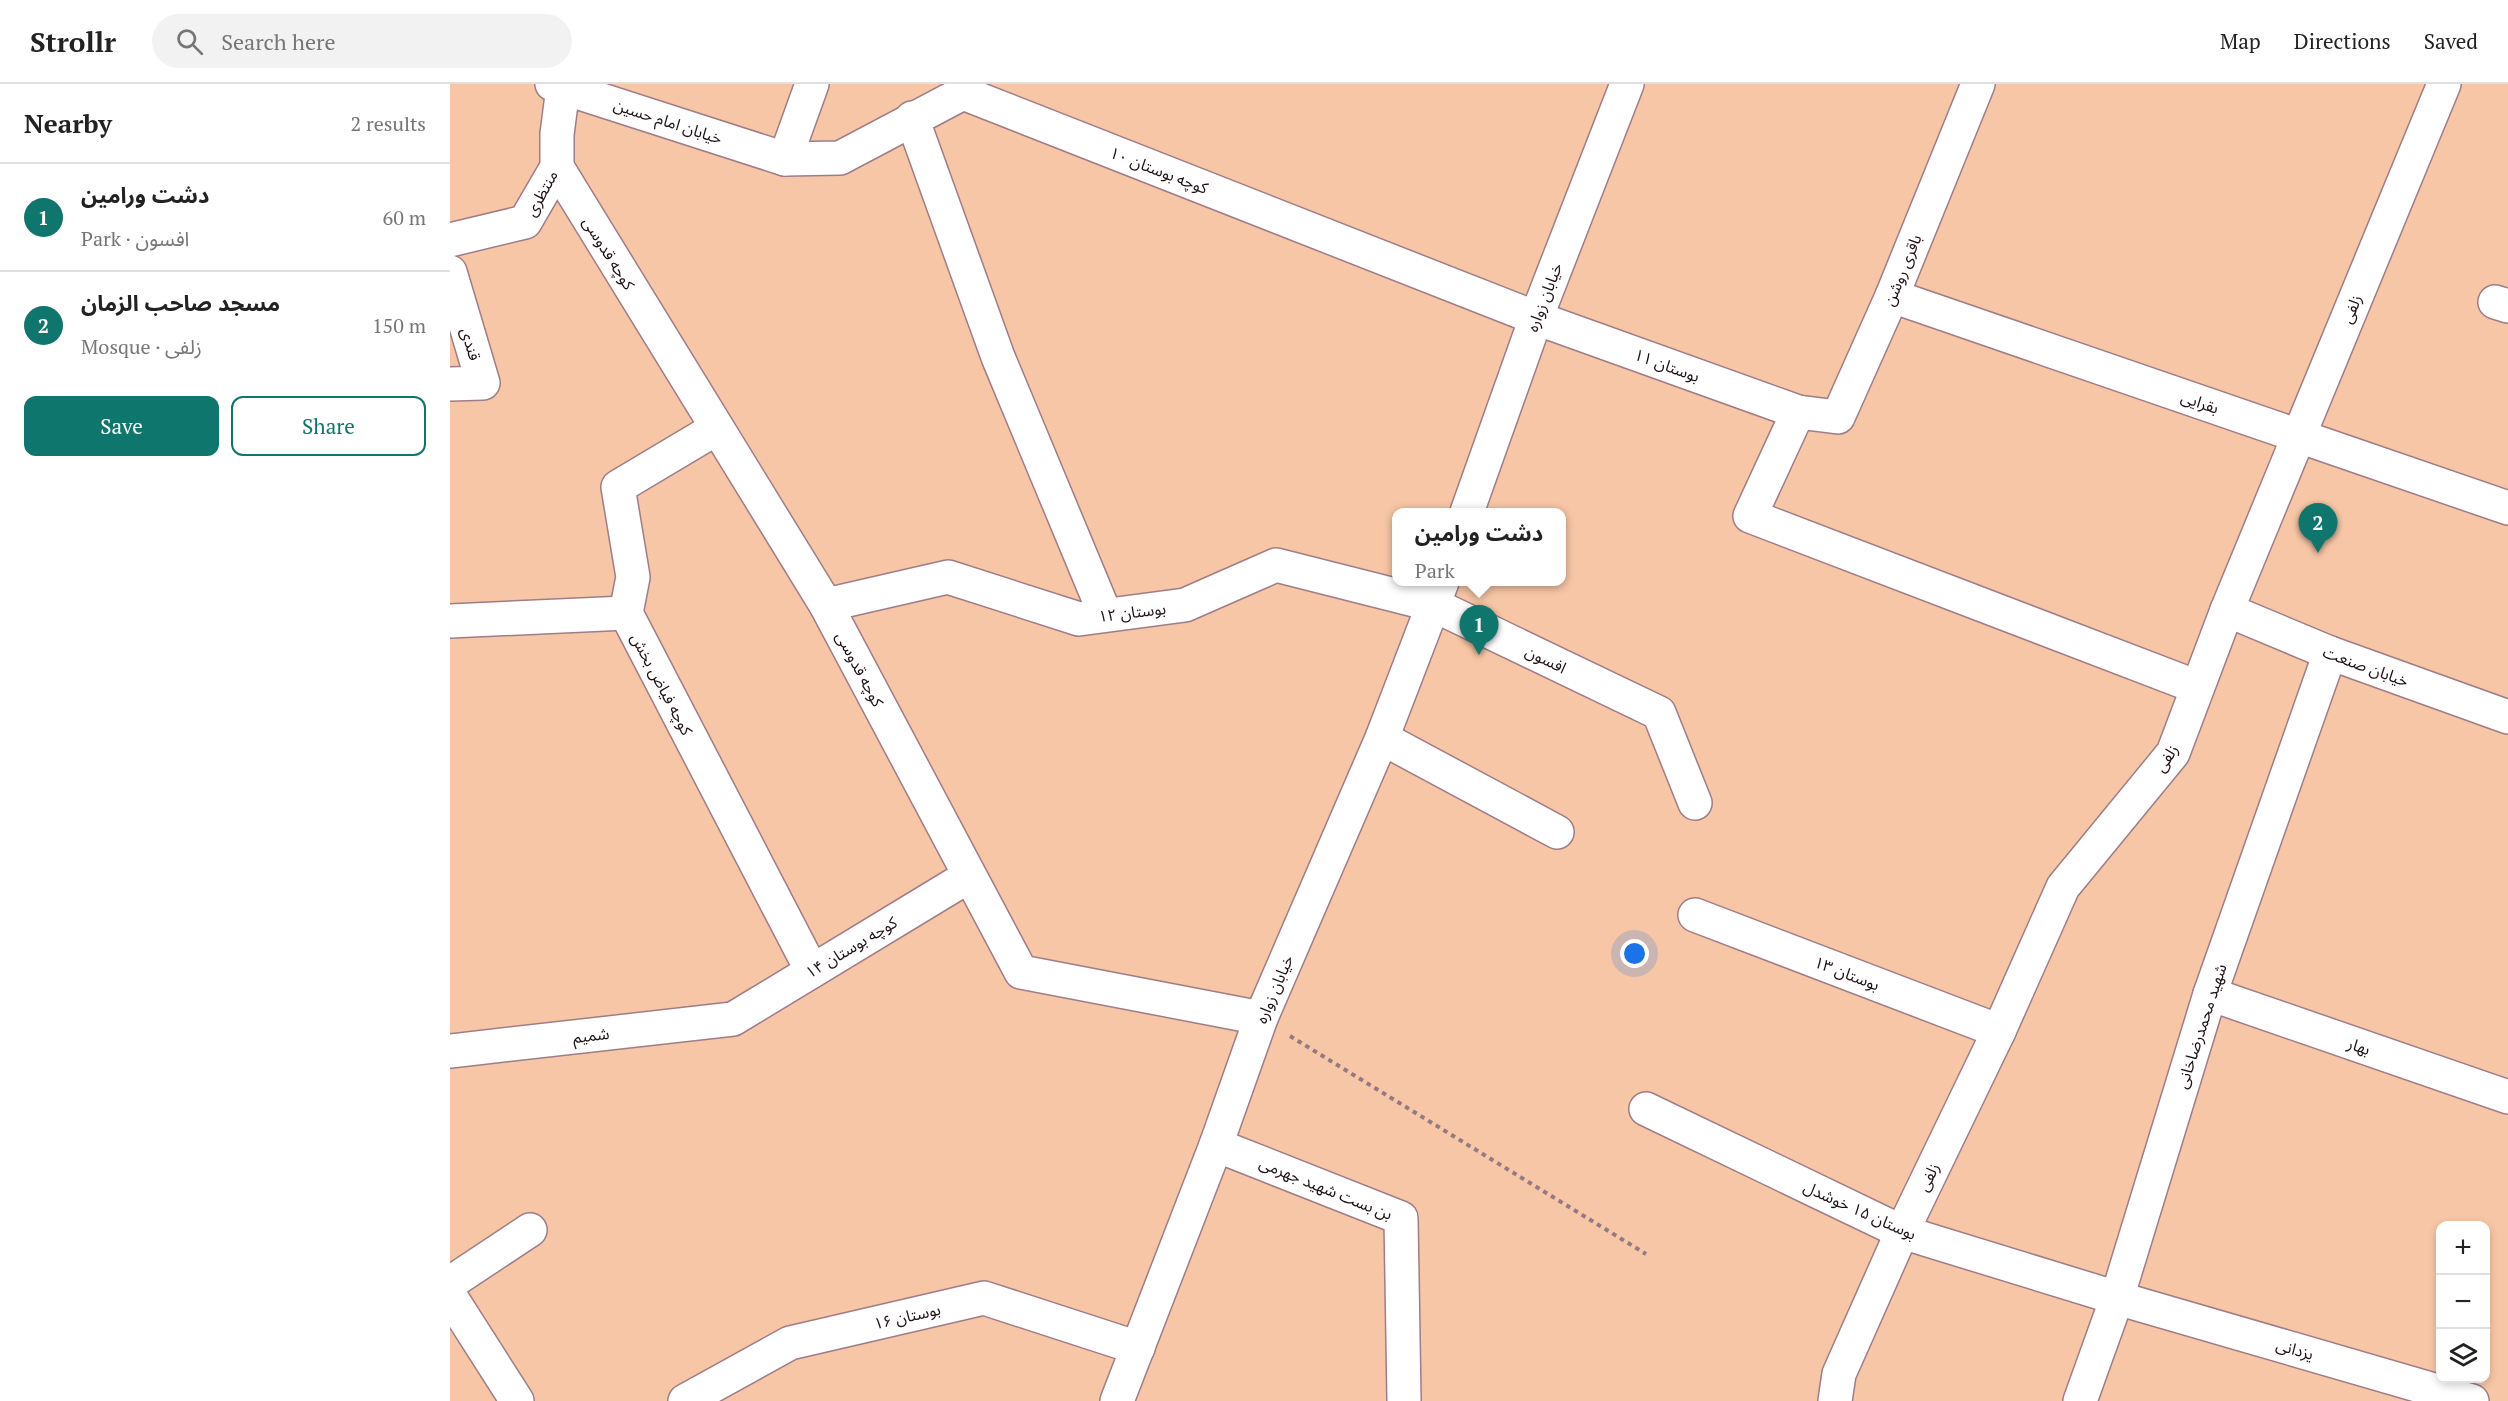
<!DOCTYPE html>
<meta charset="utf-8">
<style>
:root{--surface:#fff;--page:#f2f2f2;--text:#222;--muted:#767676;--line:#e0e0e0;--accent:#0f766e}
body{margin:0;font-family:"PT Serif","Noto Sans Arabic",serif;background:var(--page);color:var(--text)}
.controls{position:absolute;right:18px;bottom:18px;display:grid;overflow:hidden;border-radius:12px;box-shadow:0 3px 9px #0003}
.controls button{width:54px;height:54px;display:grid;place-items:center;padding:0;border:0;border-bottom:2px solid var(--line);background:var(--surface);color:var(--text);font:30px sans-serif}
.you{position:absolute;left:1185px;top:870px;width:21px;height:21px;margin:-15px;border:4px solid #fff;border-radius:50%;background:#1a73e8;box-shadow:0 0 0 9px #1a73e833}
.badge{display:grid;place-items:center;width:39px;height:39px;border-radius:50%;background:var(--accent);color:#fff;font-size:20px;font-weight:700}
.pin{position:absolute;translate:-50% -50px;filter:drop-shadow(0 2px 3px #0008)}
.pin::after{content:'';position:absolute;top:32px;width:21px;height:18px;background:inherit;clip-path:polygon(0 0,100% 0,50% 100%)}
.popup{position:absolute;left:942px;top:424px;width:174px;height:78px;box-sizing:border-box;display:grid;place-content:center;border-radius:12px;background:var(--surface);filter:drop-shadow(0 2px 4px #0005);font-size:20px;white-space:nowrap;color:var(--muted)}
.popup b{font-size:22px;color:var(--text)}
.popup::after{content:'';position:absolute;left:50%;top:100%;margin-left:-12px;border:12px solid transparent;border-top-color:var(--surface)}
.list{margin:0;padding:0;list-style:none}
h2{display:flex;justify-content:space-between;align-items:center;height:78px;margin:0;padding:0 24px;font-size:26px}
h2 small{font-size:20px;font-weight:400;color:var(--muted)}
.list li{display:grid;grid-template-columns:39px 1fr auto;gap:18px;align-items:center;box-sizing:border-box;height:108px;padding:0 24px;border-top:2px solid var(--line)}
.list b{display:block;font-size:22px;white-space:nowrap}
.list p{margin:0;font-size:20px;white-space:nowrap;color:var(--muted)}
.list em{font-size:20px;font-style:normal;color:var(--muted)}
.actions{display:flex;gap:12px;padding:18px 24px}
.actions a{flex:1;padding:14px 0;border:2px solid var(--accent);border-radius:12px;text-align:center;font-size:21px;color:var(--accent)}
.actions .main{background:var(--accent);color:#fff}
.icon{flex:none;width:33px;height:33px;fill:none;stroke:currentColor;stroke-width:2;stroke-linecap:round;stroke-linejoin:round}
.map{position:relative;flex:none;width:2058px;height:1317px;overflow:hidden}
header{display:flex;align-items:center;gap:36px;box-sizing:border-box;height:84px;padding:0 30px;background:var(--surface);border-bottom:2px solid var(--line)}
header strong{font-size:28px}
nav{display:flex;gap:33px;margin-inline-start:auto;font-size:21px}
.search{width:420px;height:54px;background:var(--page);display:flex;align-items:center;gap:15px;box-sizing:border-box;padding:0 21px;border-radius:33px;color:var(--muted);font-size:22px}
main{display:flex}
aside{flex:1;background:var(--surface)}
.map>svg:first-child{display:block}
.park{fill:#f7c6a6;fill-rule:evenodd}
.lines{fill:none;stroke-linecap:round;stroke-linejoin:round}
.minor-casing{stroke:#9f7d87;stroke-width:36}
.path{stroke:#947a82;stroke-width:4;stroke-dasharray:4.5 4.5;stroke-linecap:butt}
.minor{stroke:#fff;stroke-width:33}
.labels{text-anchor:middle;stroke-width:5;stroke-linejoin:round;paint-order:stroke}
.street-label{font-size:16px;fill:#1d1115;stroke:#fff}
</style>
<header>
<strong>Strollr</strong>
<div class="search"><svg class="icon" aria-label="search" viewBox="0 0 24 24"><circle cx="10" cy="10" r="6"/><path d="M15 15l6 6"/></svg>Search here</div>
<nav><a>Map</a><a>Directions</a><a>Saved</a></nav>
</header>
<main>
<aside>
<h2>Nearby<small>2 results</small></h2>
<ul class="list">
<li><span class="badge">1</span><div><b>دشت ورامین</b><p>Park · افسون</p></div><em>60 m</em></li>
<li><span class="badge">2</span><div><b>مسجد صاحب الزمان</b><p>Mosque · زلفی</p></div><em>150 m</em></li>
</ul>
<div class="actions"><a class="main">Save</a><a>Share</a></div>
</aside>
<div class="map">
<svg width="2058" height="1317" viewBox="0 0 2058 1317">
<rect width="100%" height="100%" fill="#fcd6e1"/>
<!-- park -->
<path class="park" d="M0 0H2058V1317H0ZM946 428H1112V498H946ZM1990 1142H2036V1294H1990Z"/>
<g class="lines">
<!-- minor casing -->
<g class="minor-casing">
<g id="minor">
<path d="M102 0 335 75 390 74 513 9 1086 234 1348 328 1388 333 1442 212 1528 0"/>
<path d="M462 34 548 273 655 530"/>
<path d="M335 75 362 0"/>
<path d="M107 83 376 521 571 888 811 934"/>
<path d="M0 156 75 138 107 83V50L113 4"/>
<path d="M0 188 33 299 0 300"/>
<path d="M1442 212 2058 424"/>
<path d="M2045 218 2058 222"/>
<path d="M1348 328 1300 432 1747 603"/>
<path d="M267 344 168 403 183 493 176 529 362 887"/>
<path d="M1017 428 1086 234 1177 0"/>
<path d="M376 521 498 493 629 535 735 521 826 481 984 521 1209 629 1245 719"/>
<path d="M1777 526 1880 569 2058 633"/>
<path d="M0 537 176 529"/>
<path d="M932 654 1107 748"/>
<path d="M1245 831 1549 947"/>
<path d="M1760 910 2058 1013"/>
<path d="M0 967 283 935 519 792"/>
<path d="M1196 1025 1452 1148 1667 1214 2022 1317"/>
<path d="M766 1061 951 1134 954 1315"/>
<path d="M0 1199 80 1146"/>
<path d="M0 1212 67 1317"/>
<path d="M235 1317 340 1259 534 1214 688 1264"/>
<path d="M667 1317 766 1061 811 934 932 654 992 498"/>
<path d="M1385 1317 1389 1290 1452 1148 1549 947 1613 803 1723 669 1777 526 1994 0"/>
<path d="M1630 1317 1667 1214 1760 910 1880 569"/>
</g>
</g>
<!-- path -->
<path class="path" d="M840 952 1196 1170"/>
<!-- minor -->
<use href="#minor" class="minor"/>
</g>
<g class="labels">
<!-- street labels -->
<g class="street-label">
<text transform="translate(218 37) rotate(18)" y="6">خیابان امام حسین</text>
<text transform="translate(709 86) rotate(21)" y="6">کوچه بوستان ۱۰</text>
<text transform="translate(91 109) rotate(-61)" y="6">منتظری</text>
<text transform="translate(159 169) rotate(58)" y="6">کوچه قدوسی</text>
<text transform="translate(1452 186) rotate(-68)" y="6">باقری روشن</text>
<text transform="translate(1094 213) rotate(-69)" y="6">خیابان زواره</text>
<text transform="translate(1901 225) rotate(-68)" y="6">زلفی</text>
<text transform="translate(21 260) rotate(73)" y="6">قندی</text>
<text transform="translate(1217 281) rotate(20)" y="6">بوستان ۱۱</text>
<text transform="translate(1750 318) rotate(19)" y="6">بقرایی</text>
<text transform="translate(682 528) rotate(-7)" y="6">بوستان ۱۲</text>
<text transform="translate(1096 575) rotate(26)" y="6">افسون</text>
<text transform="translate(1916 582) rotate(20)" y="6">خیابان صنعت</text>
<text transform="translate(410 585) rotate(62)" y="6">کوچه قدوسی</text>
<text transform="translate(212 600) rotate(62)" y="6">کوچه فیاض بخش</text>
<text transform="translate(1716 674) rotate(-57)" y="6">زلفی</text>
<text transform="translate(401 863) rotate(-31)" y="6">کوچه بوستان ۱۴</text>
<text transform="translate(1397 889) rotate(21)" y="6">بوستان ۱۳</text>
<text transform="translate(824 905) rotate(-67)" y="6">خیابان زواره</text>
<text transform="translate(1751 942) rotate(-72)" y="6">شهید محمدرضاخانی</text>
<text transform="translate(141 951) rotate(-7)" y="6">شمیم</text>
<text transform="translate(1909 962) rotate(19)" y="6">بهار</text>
<text transform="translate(1478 1093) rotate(-64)" y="6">زلفی</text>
<text transform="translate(876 1104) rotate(22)" y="6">بن بست شهید جهرمی</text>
<text transform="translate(1410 1126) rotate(24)" y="6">بوستان ۱۵ خوشدل</text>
<text transform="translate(457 1232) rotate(-13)" y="6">بوستان ۱۶</text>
<text transform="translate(1845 1265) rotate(16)" y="6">یزدانی</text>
</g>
</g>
</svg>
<div class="controls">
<button>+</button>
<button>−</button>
<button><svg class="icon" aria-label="layers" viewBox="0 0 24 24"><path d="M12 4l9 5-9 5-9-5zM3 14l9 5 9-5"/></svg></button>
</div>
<div class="you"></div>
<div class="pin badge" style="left:1029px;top:571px">1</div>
<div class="popup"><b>دشت ورامین</b>Park</div>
<div class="pin badge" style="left:1868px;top:469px">2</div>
</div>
</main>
